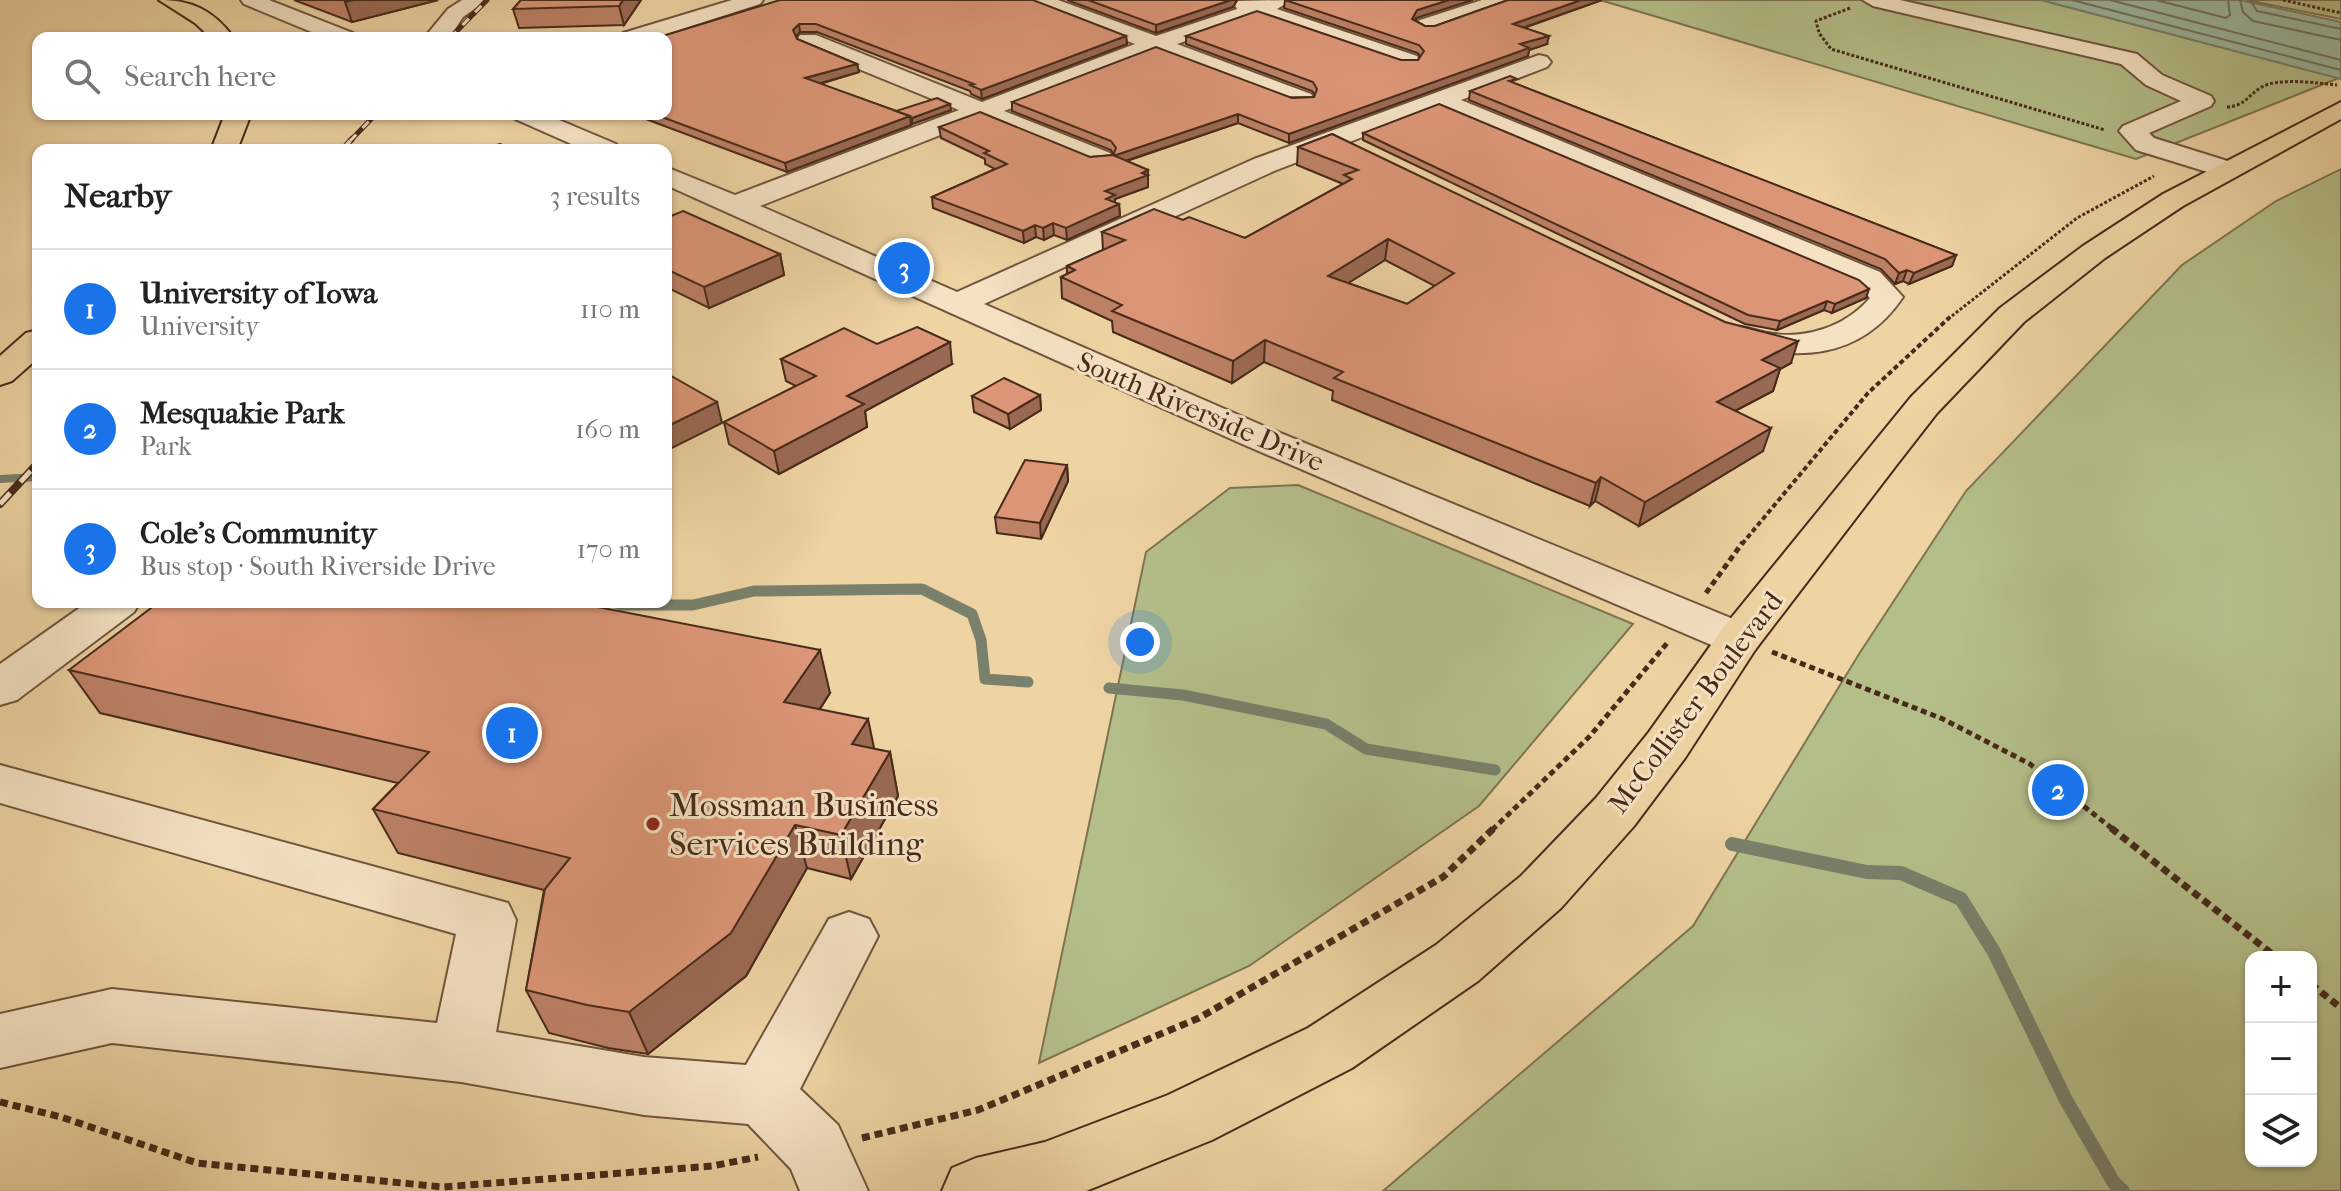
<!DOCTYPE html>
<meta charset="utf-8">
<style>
:root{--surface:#fff;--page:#f2f2f2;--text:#222;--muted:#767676;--line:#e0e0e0;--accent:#1a73e8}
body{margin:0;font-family:"IM FELL French Canon",serif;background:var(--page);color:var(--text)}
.controls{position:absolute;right:24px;bottom:24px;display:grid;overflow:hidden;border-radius:16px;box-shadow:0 2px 6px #0004}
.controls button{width:72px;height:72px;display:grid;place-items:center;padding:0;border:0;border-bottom:2px solid var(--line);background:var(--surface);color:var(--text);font:40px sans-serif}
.you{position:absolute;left:1140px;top:642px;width:28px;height:28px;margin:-20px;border:6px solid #fff;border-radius:50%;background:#1a73e8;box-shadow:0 0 0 12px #1a73e833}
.badge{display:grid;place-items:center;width:52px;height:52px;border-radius:50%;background:var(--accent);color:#fff;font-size:26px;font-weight:700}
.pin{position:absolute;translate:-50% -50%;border:4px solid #fff;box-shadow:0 2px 8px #0006}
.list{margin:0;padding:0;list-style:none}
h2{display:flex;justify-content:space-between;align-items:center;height:104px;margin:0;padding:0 32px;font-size:34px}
h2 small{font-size:26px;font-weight:400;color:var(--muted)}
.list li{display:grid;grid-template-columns:52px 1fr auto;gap:24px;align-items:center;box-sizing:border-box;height:120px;padding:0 32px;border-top:2px solid var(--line)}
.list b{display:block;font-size:30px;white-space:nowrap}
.list p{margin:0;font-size:26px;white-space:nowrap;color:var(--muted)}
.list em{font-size:26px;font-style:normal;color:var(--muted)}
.icon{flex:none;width:44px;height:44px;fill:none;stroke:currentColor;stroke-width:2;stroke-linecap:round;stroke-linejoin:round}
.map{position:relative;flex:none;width:2341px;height:1191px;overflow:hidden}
.search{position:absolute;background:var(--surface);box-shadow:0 2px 6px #0004;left:32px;top:32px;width:640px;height:88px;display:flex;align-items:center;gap:20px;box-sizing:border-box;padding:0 28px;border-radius:16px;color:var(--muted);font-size:30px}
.panel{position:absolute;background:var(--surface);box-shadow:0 2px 6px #0004;left:32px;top:144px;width:640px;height:464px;border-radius:16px}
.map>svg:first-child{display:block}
.green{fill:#b4be89;stroke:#7e7452;stroke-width:2;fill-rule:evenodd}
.water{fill:#9bb9a1;stroke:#79806b;stroke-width:2}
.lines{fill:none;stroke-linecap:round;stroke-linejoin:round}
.shore{stroke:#71725e;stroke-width:2}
.stream-far2{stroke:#79806b;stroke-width:8}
.stream-far1{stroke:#79806b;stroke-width:11}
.stream{stroke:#79806b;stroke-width:14}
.minor-casing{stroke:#71543c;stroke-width:4}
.major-casing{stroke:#472a1a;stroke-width:4}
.path-far3{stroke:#472a1a;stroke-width:3;stroke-dasharray:3 2;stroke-linecap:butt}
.path-far2{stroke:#472a1a;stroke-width:4;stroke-dasharray:5 3;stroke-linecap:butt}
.path-far1{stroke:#472a1a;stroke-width:5;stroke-dasharray:6 4;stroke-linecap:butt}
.path{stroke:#472a1a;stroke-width:7;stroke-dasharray:8 5;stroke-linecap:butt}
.minor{fill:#f4e2c3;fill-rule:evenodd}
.major{fill:#eed3a3;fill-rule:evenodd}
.rail-far2-casing{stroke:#472a1a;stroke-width:5}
.rail-far1-casing{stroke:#472a1a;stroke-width:6}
.rail-casing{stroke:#472a1a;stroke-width:8}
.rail-far2{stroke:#f4e2c3;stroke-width:3;stroke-dasharray:9;stroke-linecap:butt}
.rail-far1{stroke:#f4e2c3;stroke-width:4;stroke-dasharray:12;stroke-linecap:butt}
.rail{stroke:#f4e2c3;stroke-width:5;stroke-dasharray:15;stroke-linecap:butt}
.wall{fill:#bd8166;stroke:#472a1a;stroke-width:2;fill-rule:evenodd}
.shaded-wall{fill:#9a6953;stroke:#472a1a;stroke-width:2}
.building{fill:#dc9677;stroke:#472a1a;stroke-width:2;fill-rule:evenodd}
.poi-dot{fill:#8f2418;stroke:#f4e2c3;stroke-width:3}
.labels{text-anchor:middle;stroke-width:6;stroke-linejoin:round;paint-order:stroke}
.street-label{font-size:28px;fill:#472a1a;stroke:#f4e2c3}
.near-poi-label{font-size:34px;fill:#472a1a;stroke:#f4e2c3;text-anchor:start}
</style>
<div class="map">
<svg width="2341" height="1191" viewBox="0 0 2341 1191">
<rect width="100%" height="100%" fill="#eed3a3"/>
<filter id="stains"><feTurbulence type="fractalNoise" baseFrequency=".0025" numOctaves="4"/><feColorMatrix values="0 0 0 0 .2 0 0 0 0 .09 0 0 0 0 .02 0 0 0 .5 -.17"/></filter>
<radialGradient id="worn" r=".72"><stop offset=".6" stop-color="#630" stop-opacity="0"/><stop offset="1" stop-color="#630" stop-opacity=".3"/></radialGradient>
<!-- green -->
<g class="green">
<path d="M1600 0H2041L2339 78 2136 159Z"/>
<path d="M2246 0H2341V19Z"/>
<path d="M2341 169V1191H1383L1693 926 1859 654 1966 491 2182 265 2276 201ZM2251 957H2311V1161H2251Z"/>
<path d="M1298 485 1633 624 1479 806 1249 966 1039 1063 1146 552 1230 488Z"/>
</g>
<!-- water -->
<path class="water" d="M2041 0H2240L2341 22V79Z"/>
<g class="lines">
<!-- shore -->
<g class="shore">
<path d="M2072 0 2341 70"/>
<path d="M2110 0 2341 60"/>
<path d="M2156 0 2226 18 2230 15 2228 0"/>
<path d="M2240 0 2243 12 2253 21 2341 40"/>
<path d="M2250 0 2257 11 2341 29"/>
</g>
<!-- stream-far2 -->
<path class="stream-far2" d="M0 479 38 477"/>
<!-- stream-far1 -->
<g class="stream-far1">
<path d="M613 602 622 605H693L754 591 922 589 972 614 981 640 985 679 1028 682"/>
<path d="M1109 688 1183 695 1326 724 1366 749 1495 770"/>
</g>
<!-- stream -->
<path class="stream" d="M1732 844 1867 872 1901 873 1961 899 1994 952 2066 1100 2114 1183 2123 1191"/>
<!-- minor casing -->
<g class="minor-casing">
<g id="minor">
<path d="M241 0H269L353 33 356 38H326L244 4Z"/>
<path d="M462 0H487L463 17 449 38H424L448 9Z"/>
<path d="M732 0H763L760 4 654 38H620L623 33Z"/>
<path d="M1029 0H1058L1156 36 1237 9 1235 5 1238 1 1292 0 1277 9 1417 56 1420 61 1417 66H1401L1257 16 1177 44 1311 94 1314 99 1311 104H1293L1156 52 1004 111 1110 153 1114 159 1110 165H1092L981 119 760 206 957 292 1254 159 1539 55 1547 57 1551 62 1547 67 1461 100 1880 272 1903 297C1859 362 1794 361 1725 342L1720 335 1725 328C1741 324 1752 330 1768 333 1805 340 1845 327 1870 298L1858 286 1438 108 1274 171 984 304 1266 427 1755 628 1762 639 1755 650 1739 654 1723 650 1240 443 666 185V167L735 195 959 110 800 45 797 40 800 35H816L982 102 1135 44 1032 4Z"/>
<path d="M1482 0H1512L1509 4 1433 31 1425 32 1414 26 1417 21Z"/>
<path d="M1863 0H1900L2137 54 2162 75 2211 96 2214 101 2211 106 2149 133 2154 138 2237 164 2241 170 2237 176 2227 178 2136 150 2119 131 2123 126 2181 101 2146 85 2121 64 1873 6Z"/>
<path d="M511 114H545L616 144 620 150H585L515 119Z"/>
<path d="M88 602H140L134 612 17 700 0 705V664Z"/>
<path d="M0 765 508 903 516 920 496 1032 644 1057 746 1065 829 919 849 912 869 919 878 936 800 1089 838 1125 868 1191H800L791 1169 748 1124 644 1115 461 1082 112 1043 0 1068V1014L112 989 437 1023 456 934 0 803Z"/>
</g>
</g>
<!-- major casing -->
<g class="major-casing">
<g id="major">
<path d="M159 0C192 0 213 10 234 38H211L195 23Z"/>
<path d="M2341 102V119L2183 206 2105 258 2024 322 1937 413 1895 467 1755 650 1685 758 1634 826 1561 908 1478 981 1352 1068 1212 1140 1086 1191H942L952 1168 976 1158 1045 1142 1168 1095 1308 1028 1436 945 1521 876 1596 798 1649 732 1723 628 1911 397 2000 308 2083 246 2163 194Z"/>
<path d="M225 114H251L237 150H211Z"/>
<path d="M38 330V358L12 381 0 385V356L26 333Z"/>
</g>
</g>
<!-- path-far3 -->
<g class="path-far3">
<path d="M2283 0 2341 13"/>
<path d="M1850 8 1816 21 1819 33 1831 49 2105 130"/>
<path d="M2227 107C2244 106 2247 97 2260 88 2276 77 2318 83 2337 85"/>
<path d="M1948 319 2077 218 2154 176"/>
</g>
<!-- path-far2 -->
<path class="path-far2" d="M1742 544 1868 393 1950 317"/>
<!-- path-far1 -->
<g class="path-far1">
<path d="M1706 593 1743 542"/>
<path d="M1772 652 1943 719 2030 764 2114 830"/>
<path d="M1492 830 1590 736 1668 642"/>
</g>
<!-- path -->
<g class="path">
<path d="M2111 828 2276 957"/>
<path d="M2311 984 2341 1008"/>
<path d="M0 1102 61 1117 197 1163 443 1187 712 1166 758 1157"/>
<path d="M862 1138 978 1110 1199 1018 1443 877 1494 828"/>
</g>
<!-- minor -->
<use href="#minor" class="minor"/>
<!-- major -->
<use href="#major" class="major"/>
<!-- rail-far2 casing -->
<g class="rail-far2-casing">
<g id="rail-far2">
<path d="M450 38 487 0"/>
<path d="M350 141 376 114"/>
</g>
</g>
<!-- rail-far1 casing -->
<g class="rail-far1-casing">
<path id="rail-far1" d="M342 150 352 139"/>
</g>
<!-- rail casing -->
<g class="rail-casing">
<path id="rail" d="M0 504 38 463"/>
</g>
<!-- rail-far2 -->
<use href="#rail-far2" class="rail-far2"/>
<!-- rail-far1 -->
<use href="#rail-far1" class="rail-far1"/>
<!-- rail -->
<use href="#rail" class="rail"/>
</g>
<!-- wall -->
<g class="wall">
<path d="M294 0H438L352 22Z"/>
<path d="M521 0H641L624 25 519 28 513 9Z"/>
<path d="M780 0 1126 36 1127 44 982 99 971 94 970 91 817 32H800L796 37 797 39 857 64 859 72 820 84 896 111 951 110 912 124H910L911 125 787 172 643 118 642 114H666Z"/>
<path d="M1067 0H1237L1233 7 1156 33Z"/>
<path d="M1285 0 1416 18 1415 20 1425 26H1435L1508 0H1602L1524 28 1547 44 1529 50 1528 56 1289 143 1238 123 1127 161 1148 170V187L1115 199V203L1119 204 1120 216 1067 240 1054 235 1044 240 1036 237 1024 243 933 208 932 197 995 169 985 164V159L941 138 939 127 1090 157 1114 155 1111 150 1012 111V102L1314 97 1315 95 1312 91 1186 44V36L1401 60H1418L1420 56 1418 53 1284 8Z"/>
<path d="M1516 84 1956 255 1952 266 1909 284 1903 281 1895 284 1881 269 1469 100 1470 91Z"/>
<path d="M1363 133 1866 298 1832 313 1824 310 1777 330 1745 324 1363 140Z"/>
<path d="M1332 134 1791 363 1780 369 1773 391 1735 411 1763 451 1639 526 1595 501 1590 506 1332 400 1333 391 1264 362 1232 383 1113 332 1112 321 1062 298 1061 277 1067 274V266L1103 250 1102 232 1183 220 1245 238 1343 184 1297 165 1298 147ZM1385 260 1435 286 1407 304 1348 283Z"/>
<path d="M666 218 780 254 784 275 709 308 666 287Z"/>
<path d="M877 344 952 364 865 411 867 427 779 474 729 444 724 422 796 386 786 381 781 359Z"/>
<path d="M1040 395 1041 410 1010 429 974 412 972 396Z"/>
<path d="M1067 465 1068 481 1041 539 997 533 995 517Z"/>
<path d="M69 670 830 693 820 709 874 749 890 752 898 796 851 879 807 868 746 976 648 1054 608 1048 549 1033 526 990 544 890 398 853 373 809 398 783 100 713Z"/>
</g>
<!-- shaded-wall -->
<g class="shaded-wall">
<path d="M354 0H438L352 22 345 2Z"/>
<path d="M623 0H641L624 25 619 6Z"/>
<path d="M1231 0H1237L1233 7 1156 33V25Z"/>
<path d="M1449 0H1473L1416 18 1411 27 1412 19 1417 10Z"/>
<path d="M1581 0H1602L1511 32 1513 24Z"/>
<path d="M799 24 800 32 794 38 793 30Z"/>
<path d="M1126 36 1127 44 982 99 981 90Z"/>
<path d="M1549 36 1547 44 1529 50 1528 56 1289 143V134L1520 44Z"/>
<path d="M857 64 859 72 807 87 805 78Z"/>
<path d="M950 104 951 110 912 124V118Z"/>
<path d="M1238 114V123L1113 165V156Z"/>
<path d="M910 116 911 125 787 172 785 163Z"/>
<path d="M1148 170V187L1115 199V206L1119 204 1120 216 1067 240 1066 228 1105 191Z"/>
<path d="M1053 223 1054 235 1044 240 1043 228Z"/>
<path d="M1035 225 1036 237 1024 243 1023 231Z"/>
<path d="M1388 239 1385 260 1326 297 1328 276Z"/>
<path d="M780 254 784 275 709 308 704 287Z"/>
<path d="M1956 255 1952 266 1909 284 1914 273Z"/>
<path d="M1907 270 1903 281 1895 284 1899 273Z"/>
<path d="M1869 289 1866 298 1832 313 1835 304Z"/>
<path d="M1827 301 1824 310 1777 330 1780 321Z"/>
<path d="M1265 340 1264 362 1232 383 1233 361Z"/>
<path d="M1798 341 1791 363 1780 369 1773 391 1710 424 1717 402 1762 360Z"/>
<path d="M950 342 952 364 865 411 867 427 779 474 774 451 847 396Z"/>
<path d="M1040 395 1041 410 1010 429 1008 414Z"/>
<path d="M717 402 722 423 666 451V427Z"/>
<path d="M1771 428 1763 451 1639 526 1645 502Z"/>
<path d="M1067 465 1068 481 1041 539 1040 523Z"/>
<path d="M1601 477 1595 501 1590 506 1596 483Z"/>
<path d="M820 650 830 693 796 745 784 702Z"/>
<path d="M868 719 877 762 852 744Z"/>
<path d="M890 752 898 796 851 879 841 835Z"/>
<path d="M795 825 807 868 746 976 648 1054 629 1012Z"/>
</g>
<!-- building -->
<g class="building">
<path d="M521 0H623L619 6 513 9Z"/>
<path d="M780 0H1033L1126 36 981 90 970 85 974 84 816 24H799L793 30 797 39 857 64 805 78 910 116 785 163 654 114H666V38H656Z"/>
<path d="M1088 0H1231L1156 25Z"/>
<path d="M1285 0H1449L1417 10 1412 19 1425 26H1435L1508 0H1581L1513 24 1549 36 1520 44 1529 48 1289 134 1238 114 1113 156 1116 148 1111 141 1012 102 1156 47 1292 98 1314 97 1317 89 1313 82 1186 36 1257 11 1401 60H1418L1424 51 1419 45Z"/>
<path d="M1510 76 1517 79 1509 81 1956 255 1914 273 1907 270 1899 273 1885 259 1470 91Z"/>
<path d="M937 98 950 104 912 118 908 117 910 116 896 111Z"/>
<path d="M1439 104 1859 280 1869 289 1835 304 1827 301 1780 321 1748 315 1363 133Z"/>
<path d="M980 112 1090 157 1113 155 1148 170 1142 173 1148 175 1105 191 1115 195 1106 199 1119 204 1066 228 1053 223 1043 228 1035 225 1023 231 932 197 1007 164 984 153 989 151 939 127Z"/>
<path d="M1332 134 1725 322 1798 341 1762 360 1780 368 1717 402 1771 428 1645 502 1601 477 1596 483 1334 378 1343 372 1265 340 1233 361 1112 311 1122 305 1061 277 1075 270 1067 266 1125 240 1102 232 1154 209 1183 220 1189 217 1245 238 1352 179 1344 175 1358 170 1298 147ZM1388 239 1454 273 1407 304 1328 276Z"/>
<path d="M500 144 513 150H479Z"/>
<path d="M683 211 780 254 704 287 666 269V218Z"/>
<path d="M917 327 950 342 847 396 864 404 774 451 724 422 816 376 781 359 844 328 877 344Z"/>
<path d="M666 373 717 402 666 427Z"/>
<path d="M1004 378 1040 395 1008 414 972 396Z"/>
<path d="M1025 460 1067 465 1040 523 995 517Z"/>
<path d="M159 602H572L820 650 784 702 868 719 852 744 890 752 841 835 795 825 731 933 629 1012 587 1005 526 990 545 889 570 858 373 809 429 752 69 670Z"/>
</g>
<!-- markers -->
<circle class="poi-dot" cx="653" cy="824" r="8"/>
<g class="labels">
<!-- street labels -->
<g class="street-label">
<text transform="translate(1201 411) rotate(23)" y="10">South Riverside Drive</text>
<text transform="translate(1695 702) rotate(-53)" y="10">McCollister Boulevard</text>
</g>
<!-- near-poi labels -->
<g class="near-poi-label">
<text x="669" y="816">Mossman Business<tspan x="669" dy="39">Services Building</tspan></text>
</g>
</g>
<rect width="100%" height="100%" filter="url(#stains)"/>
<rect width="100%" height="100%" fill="url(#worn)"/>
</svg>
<div class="controls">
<button>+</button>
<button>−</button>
<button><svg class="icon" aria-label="layers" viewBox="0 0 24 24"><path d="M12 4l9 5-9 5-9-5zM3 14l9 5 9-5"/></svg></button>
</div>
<div class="you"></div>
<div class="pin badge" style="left:512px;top:733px">1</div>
<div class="pin badge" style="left:2058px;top:790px">2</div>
<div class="pin badge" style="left:904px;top:268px">3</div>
<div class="search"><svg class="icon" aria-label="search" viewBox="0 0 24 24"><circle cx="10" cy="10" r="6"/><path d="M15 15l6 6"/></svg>Search here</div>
<section class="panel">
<h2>Nearby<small>3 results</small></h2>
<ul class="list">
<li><span class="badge">1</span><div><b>University of Iowa</b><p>University</p></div><em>110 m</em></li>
<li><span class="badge">2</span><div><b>Mesquakie Park</b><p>Park</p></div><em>160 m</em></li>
<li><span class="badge">3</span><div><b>Cole's Community</b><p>Bus stop · South Riverside Drive</p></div><em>170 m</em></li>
</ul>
</section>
</div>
